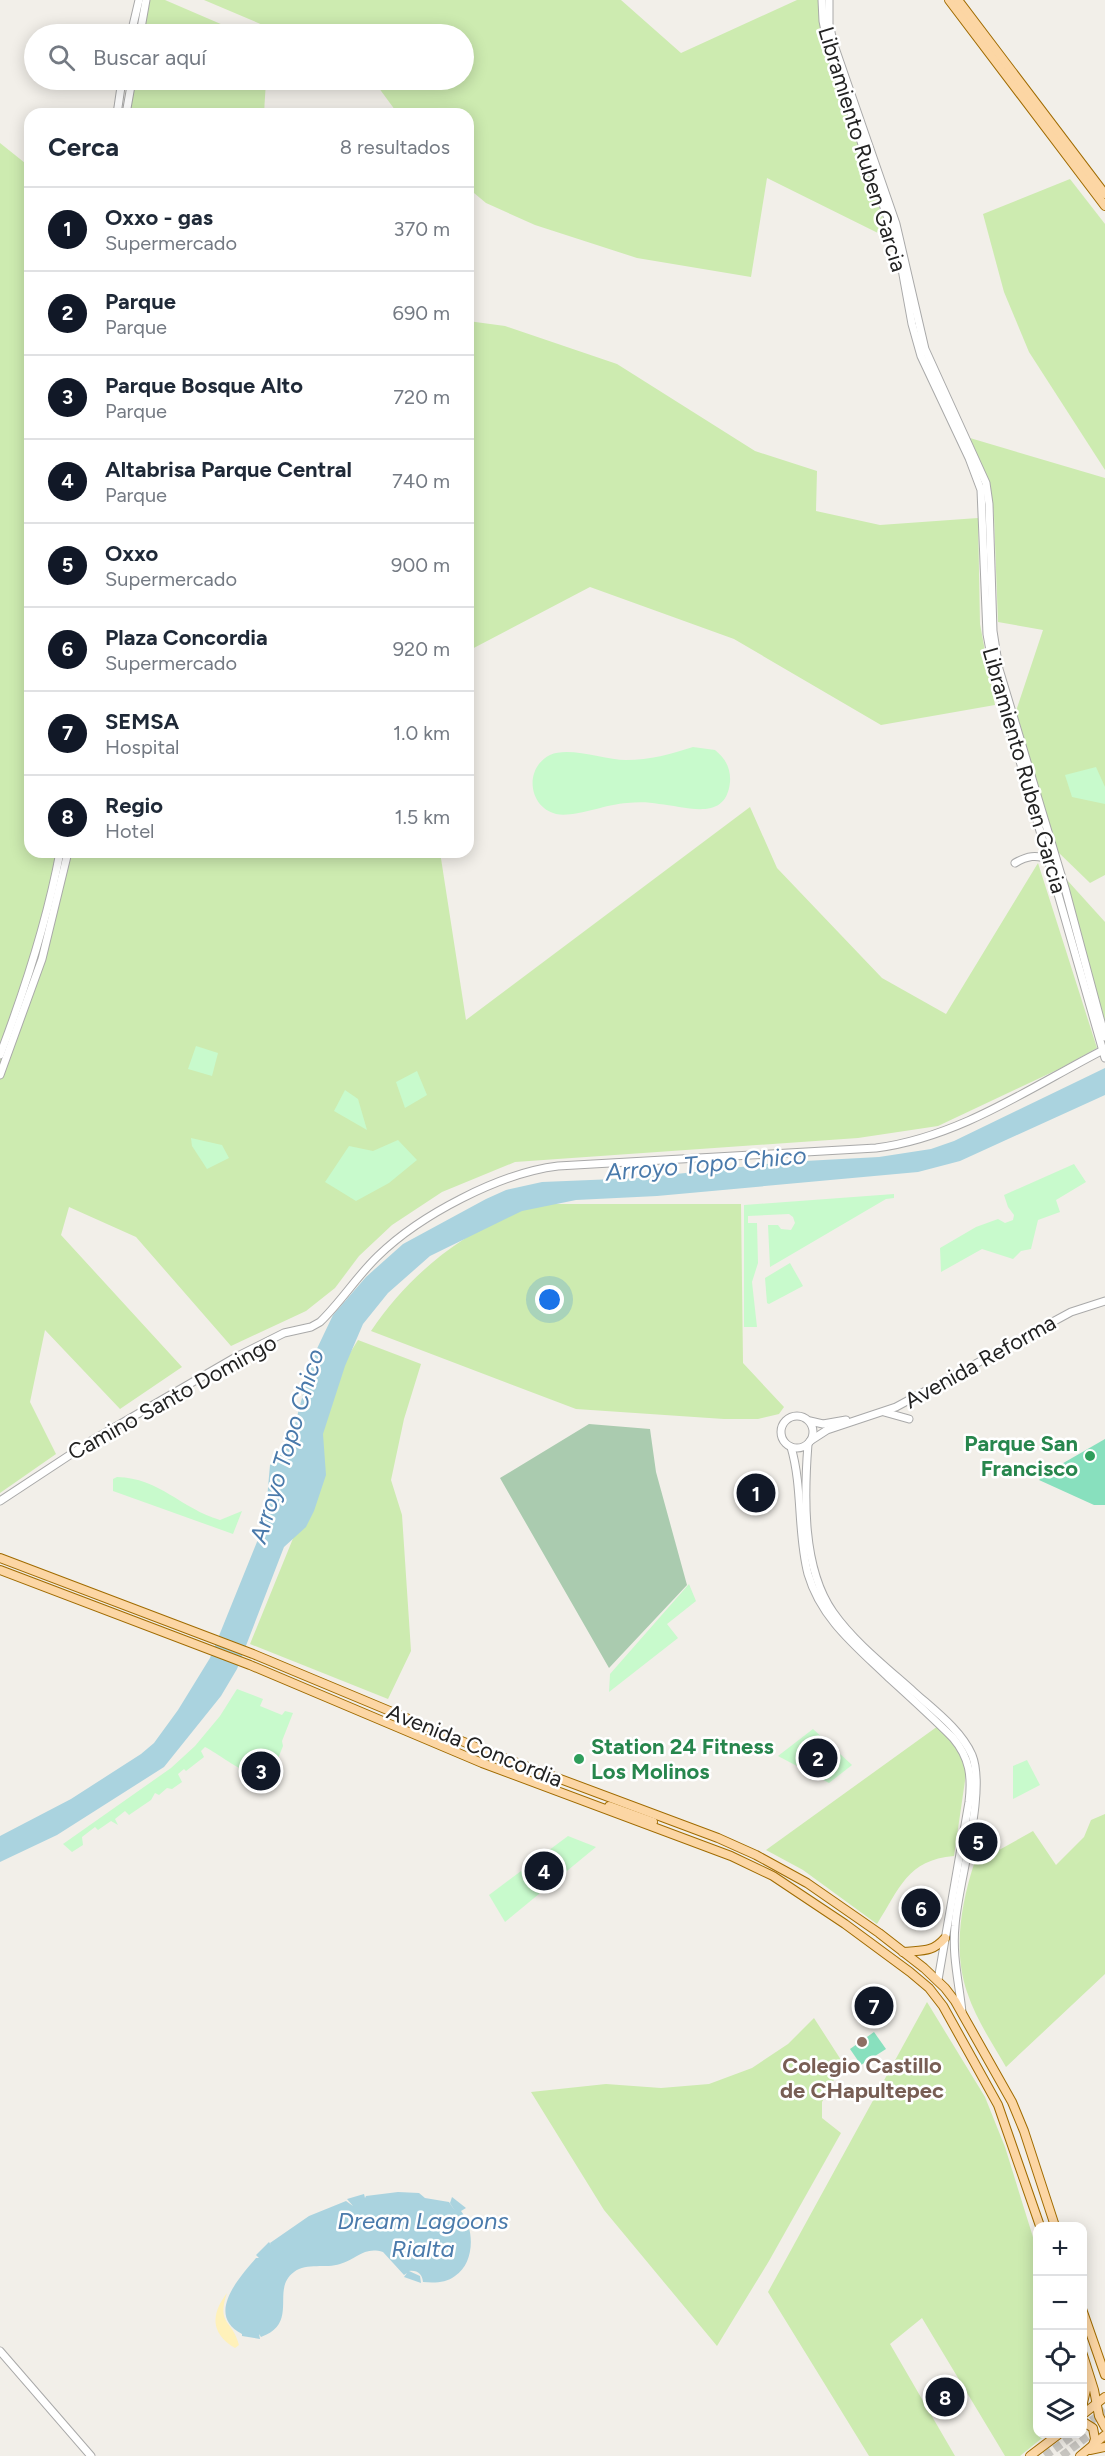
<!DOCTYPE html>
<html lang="es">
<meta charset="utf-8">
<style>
:root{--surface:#fff;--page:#f6f6f7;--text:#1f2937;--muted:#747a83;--line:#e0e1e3;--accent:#111827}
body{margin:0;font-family:Figtree,sans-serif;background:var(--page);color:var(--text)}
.controls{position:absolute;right:18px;bottom:18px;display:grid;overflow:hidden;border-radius:12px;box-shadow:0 3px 15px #0003}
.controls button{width:54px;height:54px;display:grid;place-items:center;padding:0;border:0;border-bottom:2px solid var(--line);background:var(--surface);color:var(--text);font:30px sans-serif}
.you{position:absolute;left:550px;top:1300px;width:21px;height:21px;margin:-15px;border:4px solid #fff;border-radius:50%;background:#1a73e8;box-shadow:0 0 0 9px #1a73e833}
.badge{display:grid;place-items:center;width:39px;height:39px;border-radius:50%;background:var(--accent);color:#fff;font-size:20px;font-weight:700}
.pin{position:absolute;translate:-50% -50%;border:3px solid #fff;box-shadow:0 2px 6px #0006}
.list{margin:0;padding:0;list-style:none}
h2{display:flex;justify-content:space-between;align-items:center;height:78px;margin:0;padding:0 24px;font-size:26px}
h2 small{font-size:20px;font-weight:400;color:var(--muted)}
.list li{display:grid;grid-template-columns:39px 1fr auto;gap:18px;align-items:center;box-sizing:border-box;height:84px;padding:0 24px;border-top:2px solid var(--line)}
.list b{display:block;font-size:22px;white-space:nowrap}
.list p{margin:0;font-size:20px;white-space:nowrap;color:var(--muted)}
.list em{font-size:20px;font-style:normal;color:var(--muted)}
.icon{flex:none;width:33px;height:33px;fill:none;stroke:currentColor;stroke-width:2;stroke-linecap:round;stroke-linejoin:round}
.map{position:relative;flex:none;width:1105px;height:2456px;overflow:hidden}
.search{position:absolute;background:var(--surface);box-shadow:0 3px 15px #0003;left:24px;top:24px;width:450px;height:66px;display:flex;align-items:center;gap:15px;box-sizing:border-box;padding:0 21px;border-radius:33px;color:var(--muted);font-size:22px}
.panel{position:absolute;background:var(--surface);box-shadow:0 3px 15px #0003;left:24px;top:108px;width:450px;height:750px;border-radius:18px}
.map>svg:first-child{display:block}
.grass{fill:#cdebb0}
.sand{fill:#fff1ba}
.cemetery{fill:#aacbaf}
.park{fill:#c8facc}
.pitch{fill:#88e0be}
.water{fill:#aad3df}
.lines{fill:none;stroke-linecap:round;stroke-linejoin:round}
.primary-tunnel{stroke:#c8c6c1;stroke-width:8;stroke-dasharray:8 4;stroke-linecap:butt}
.tertiary-casing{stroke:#a9a9a9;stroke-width:9}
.primary-casing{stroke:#a06b00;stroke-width:10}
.tertiary{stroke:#fff;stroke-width:7}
.primary{stroke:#fcd6a4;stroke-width:8}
.leisure-dot{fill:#2e9e5b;stroke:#fff;stroke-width:2}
.education-dot{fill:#8d6e63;stroke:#fff;stroke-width:2}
.labels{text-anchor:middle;stroke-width:5;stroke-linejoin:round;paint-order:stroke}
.street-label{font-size:22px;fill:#222;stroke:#fff}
.leisure-label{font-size:22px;font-weight:bold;fill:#27864d;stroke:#fff;text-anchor:end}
.education-label{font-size:22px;font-weight:bold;fill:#785e54;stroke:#fff}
.water-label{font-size:24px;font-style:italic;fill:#4a7aab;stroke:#fff}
</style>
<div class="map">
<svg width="1105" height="2456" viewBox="0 0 1105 2456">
<rect width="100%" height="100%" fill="#f2efe9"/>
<!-- grass -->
<g class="grass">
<path d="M146 0H165L244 34H139Z"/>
<path d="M204 0H621L681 53 797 0H819L822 39 890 239 767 178 751 277 637 258 535 225 486 203 468 188V114H398L373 80H464V34H284Z"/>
<path d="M130 80H266L264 114H122Z"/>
<path d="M0 143 30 167V852H440L466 1020 750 807 777 868 882 978 946 1014 1038 863 1097 1048 1059 1069 938 1126 858 1138 515 1162 442 1192 392 1225 359 1256 335 1288 306 1311 231 1346 136 1237 69 1207 61 1235 182 1367 120 1409 45 1330 30 1402 56 1454 0 1493Z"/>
<path d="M1070 179 1105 224V470L1029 352 1004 292 983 214Z"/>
<path d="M468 321 505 326 617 364 755 451 817 471 816 511 880 525 978 518 980 624 995 705 881 725 734 639 590 587 468 651Z"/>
<path d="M970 438 1105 478V875L1090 883 1057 851 1016 711 1043 630 998 622 994 516 990 483Z"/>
<path d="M1067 880 1105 922V1024Z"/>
<path d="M531 1204H741L743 1363 784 1407 779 1414 758 1419H724L576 1409 371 1331C411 1271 466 1231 531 1204Z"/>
<path d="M358 1340 421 1364 404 1419 391 1480 402 1515 411 1651 388 1699 250 1644 305 1509 299 1493 337 1374Z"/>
<path d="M938 1726 960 1751 966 1774 954 1856C907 1860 900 1888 877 1924L803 1870 766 1850Z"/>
<path d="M1105 1814V1974L1006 2067C992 2043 976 2019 967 1992 953 1951 961 1904 974 1864L1033 1831 1056 1865 1084 1837 1091 1820Z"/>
<path d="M927 2002 985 2097 1005 2147 1037 2250 1038 2434H1047L1020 2456H1005L922 2318 890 2344 955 2456H869L768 2292Z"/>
<path d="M814 2018 843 2063 822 2102V2118L841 2133 769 2261 717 2346 604 2210 531 2092 606 2084 661 2088 709 2084 752 2068 788 2044Z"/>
</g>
<!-- sand -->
<path class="sand" d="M227 2293C216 2325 233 2320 239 2345L235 2348C210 2333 211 2314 227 2293Z"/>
<!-- cemetery -->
<path class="cemetery" d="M589 1424 650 1429 656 1472 687 1585 609 1668 500 1478Z"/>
<!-- park -->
<g class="park">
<path d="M693 747 715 750C725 758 731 768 730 782 726 823 685 806 659 804 649 802 638 802 627 803 606 804 574 818 556 814 528 807 524 768 550 755 569 746 605 760 626 760 650 760 671 754 693 747Z"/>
<path d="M1096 767 1105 787V804L1072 797 1065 775Z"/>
<path d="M196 1046 218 1053 212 1076 188 1069Z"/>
<path d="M417 1071 427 1095 405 1108 396 1082Z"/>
<path d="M345 1090 358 1099 367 1130 334 1111Z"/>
<path d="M191 1138 222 1145 229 1158 207 1169 192 1146Z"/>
<path d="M398 1140 417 1160 389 1183 356 1201 325 1182 349 1146 373 1151Z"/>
<path d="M1074 1164 1086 1182 1056 1200 1060 1212 1038 1220 1031 1249 1021 1251 1013 1259 982 1249 941 1272 940 1248 976 1227 998 1219 1005 1223 1013 1220 1014 1215 1008 1207 1004 1195Z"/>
<path d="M894 1194V1198L886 1199 770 1267 768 1225H778L781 1229 791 1230 795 1223 793 1217 789 1214 748 1216V1223H757L758 1263 752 1282 757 1327H744V1205Z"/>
<path d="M790 1263 803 1286 769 1304 767 1303 765 1278Z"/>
<path d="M117 1477C160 1478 180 1508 220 1520L242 1511 233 1534 113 1491V1479Z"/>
<path d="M689 1584 696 1601 667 1624 678 1638 609 1692 610 1674Z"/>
<path d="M237 1689 263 1699 260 1706 282 1715 285 1711 293 1713 282 1741 283 1746 271 1776C252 1782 221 1755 205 1747L201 1751 204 1757 186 1771 184 1769 178 1774 182 1782 172 1789 167 1788 159 1795 155 1793 151 1800 129 1815 125 1811 115 1819 118 1825 111 1821 98 1830 95 1827 82 1837 83 1845 72 1852 63 1844 171 1768 195 1746 220 1716Z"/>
<path d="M813 1729 852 1765 829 1783 778 1756Z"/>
<path d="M1027 1760 1040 1785 1013 1799V1766Z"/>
<path d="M568 1836 596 1847 505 1922 489 1895Z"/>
</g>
<!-- pitch -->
<g class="pitch">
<path d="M1105 1439V1505H1094L1039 1480 1046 1473Z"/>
<path d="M874 2032 886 2049 861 2065 850 2049Z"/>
</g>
<!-- water -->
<g class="water">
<path d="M1105 1068V1095L960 1161 918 1172 657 1196 576 1200 522 1211 430 1256 388 1293 363 1324 345 1366 323 1434 326 1475 314 1511 306 1527 284 1547 237 1669 221 1696 164 1767 57 1835 0 1862V1836L71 1799 141 1754 154 1743 178 1710 210 1658 265 1522 270 1465 285 1451 291 1439 313 1357 333 1315 366 1277 403 1244 486 1199 506 1190 542 1182 639 1178 786 1162 879 1157 931 1149 954 1141Z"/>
<path d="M398 2192 419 2193 425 2198 449 2202 455 2211 450 2203 452 2197 466 2208 461 2211C475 2229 475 2263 455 2276 446 2283 434 2283 423 2282 422 2274 418 2270 409 2271L420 2276 421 2283 404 2277 407 2273 404 2275 383 2252C364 2246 357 2259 340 2264 326 2269 307 2262 294 2272 270 2289 300 2323 261 2337L259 2334 260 2339 242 2336V2334C205 2315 239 2278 256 2258H259L256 2255 269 2242 271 2245 270 2243 309 2216 346 2201 353 2206 347 2199 364 2194 365 2198 366 2196Z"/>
</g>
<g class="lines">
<!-- primary-tunnel -->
<g class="primary-tunnel">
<path d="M1082 2428 1105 2410"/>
<path d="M1045 2456 1075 2434"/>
<path d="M1062 2456 1105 2423"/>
</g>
<!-- tertiary casing -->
<g class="tertiary-casing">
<g id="tertiary">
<path d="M822 0 823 21 829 50 898 247 912 324 921 356 969 458 981 490 987 634 993 667 1105 1058"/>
<path d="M829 0V24L834 45 896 224 925 349 986 483 989 504 993 631 999 669 1065 888 1105 1037"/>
<path d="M131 34 139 0"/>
<path d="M140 34 146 0"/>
<path d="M117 114 122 80"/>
<path d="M126 114 132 80"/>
<path d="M1015 863C1027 856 1036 854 1050 860"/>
<path d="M0 1055C25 989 47 922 60 852"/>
<path d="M0 1075 42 959 68 852"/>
<path d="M884 1412 909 1419"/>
<circle cx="797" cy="1432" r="16"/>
<path d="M810 1421 823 1424 846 1420"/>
<path d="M810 1441 827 1430 896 1407 1071 1312 1105 1301"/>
<path d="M808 1444C804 1496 802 1568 833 1612 854 1642 886 1667 914 1692 934 1710 961 1730 972 1755 987 1792 958 1882 955 1926 952 1956 959 1982 962 2012"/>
<path d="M791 1447C803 1488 797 1532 808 1574 821 1619 857 1647 889 1678 910 1697 932 1717 953 1738 970 1758 972 1777 969 1802L938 1980"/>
<path d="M0 1501 91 1441 236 1357 284 1333 311 1327 320 1322C341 1302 357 1276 378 1256 420 1215 500 1173 558 1166L876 1148C960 1137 1031 1087 1105 1049"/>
<path d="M0 2351 91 2456"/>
</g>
</g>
<!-- primary casing -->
<g class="primary-casing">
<g id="primary">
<path d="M949 0 1105 206"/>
<path d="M958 0 1105 194"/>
<path d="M0 1558 253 1654 488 1752 718 1838 756 1855 807 1883 879 1933 924 1968 945 1988 955 2001 1012 2102 1024 2131 1055 2226"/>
<path d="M0 1570 250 1665 482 1763 731 1856 773 1876 845 1924 910 1972 929 1988 943 2006 998 2105 1040 2226"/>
<path d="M609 1806 653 1822"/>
<path d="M903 1952C922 1950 932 1953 945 1938"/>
<path d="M1082 2309 1105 2375"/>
<path d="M1082 2352 1094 2390 1099 2416 1105 2427"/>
<path d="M1082 2407 1089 2377"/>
<path d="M1082 2415 1105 2397"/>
<path d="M1082 2421 1093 2428 1095 2439 1093 2445"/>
<path d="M1090 2450 1105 2447"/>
<path d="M1030 2456 1059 2434"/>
<path d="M1080 2456 1105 2435"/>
</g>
</g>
<!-- tertiary -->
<use href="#tertiary" class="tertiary"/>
<!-- primary -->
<use href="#primary" class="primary"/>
</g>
<!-- markers -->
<g class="leisure-dot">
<circle cx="1090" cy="1456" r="6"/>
<circle cx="579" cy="1759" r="6"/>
</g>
<circle class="education-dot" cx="862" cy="2042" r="6"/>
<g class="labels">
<!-- street labels -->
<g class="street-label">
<text transform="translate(863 149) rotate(73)" y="8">Libramiento Ruben Garcia</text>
<text transform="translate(1025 770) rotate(74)" y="8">Libramiento Ruben Garcia</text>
<text transform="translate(980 1361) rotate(-29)" y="8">Avenida Reforma</text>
<text transform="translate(172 1397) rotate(-29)" y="8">Camino Santo Domingo</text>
<text transform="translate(475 1745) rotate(22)" y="8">Avenida Concordia</text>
</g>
<!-- leisure labels -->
<g class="leisure-label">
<text x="1078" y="1451">Parque San<tspan x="1078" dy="25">Francisco</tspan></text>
<text x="591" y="1754" text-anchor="start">Station 24 Fitness<tspan x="591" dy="25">Los Molinos</tspan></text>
</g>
<!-- education labels -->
<g class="education-label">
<text x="862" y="2073">Colegio Castillo<tspan x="862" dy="25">de CHapultepec</tspan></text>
</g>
<!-- water labels -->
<g class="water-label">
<text transform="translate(706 1164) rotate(-5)" y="8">Arroyo Topo Chico</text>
<text transform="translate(287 1446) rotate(-73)" y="8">Arroyo Topo Chico</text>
<text x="423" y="2229">Dream Lagoons<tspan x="423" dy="28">Rialta</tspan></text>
</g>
</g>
</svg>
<div class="controls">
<button>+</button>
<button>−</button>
<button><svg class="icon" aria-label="locate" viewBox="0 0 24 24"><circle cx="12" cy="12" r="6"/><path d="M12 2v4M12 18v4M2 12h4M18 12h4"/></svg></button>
<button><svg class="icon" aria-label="layers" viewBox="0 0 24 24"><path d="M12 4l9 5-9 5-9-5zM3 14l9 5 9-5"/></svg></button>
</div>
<div class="you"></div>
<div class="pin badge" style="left:756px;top:1493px">1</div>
<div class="pin badge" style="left:818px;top:1758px">2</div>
<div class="pin badge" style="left:261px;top:1771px">3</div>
<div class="pin badge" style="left:544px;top:1871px">4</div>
<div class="pin badge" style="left:978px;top:1842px">5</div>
<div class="pin badge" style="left:921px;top:1908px">6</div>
<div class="pin badge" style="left:874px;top:2006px">7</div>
<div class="pin badge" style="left:945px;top:2397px">8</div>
<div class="search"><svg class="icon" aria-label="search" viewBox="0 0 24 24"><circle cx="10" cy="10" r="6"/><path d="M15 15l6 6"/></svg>Buscar aquí</div>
<section class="panel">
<h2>Cerca<small>8 resultados</small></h2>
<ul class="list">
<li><span class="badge">1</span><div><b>Oxxo - gas</b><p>Supermercado</p></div><em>370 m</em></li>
<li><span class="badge">2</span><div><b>Parque</b><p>Parque</p></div><em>690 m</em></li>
<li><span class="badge">3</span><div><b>Parque Bosque Alto</b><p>Parque</p></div><em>720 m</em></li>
<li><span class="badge">4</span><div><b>Altabrisa Parque Central</b><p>Parque</p></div><em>740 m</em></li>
<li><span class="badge">5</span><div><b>Oxxo</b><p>Supermercado</p></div><em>900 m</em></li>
<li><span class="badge">6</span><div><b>Plaza Concordia</b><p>Supermercado</p></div><em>920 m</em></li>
<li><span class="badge">7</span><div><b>SEMSA</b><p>Hospital</p></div><em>1.0 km</em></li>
<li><span class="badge">8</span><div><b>Regio</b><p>Hotel</p></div><em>1.5 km</em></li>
</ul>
</section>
</div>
